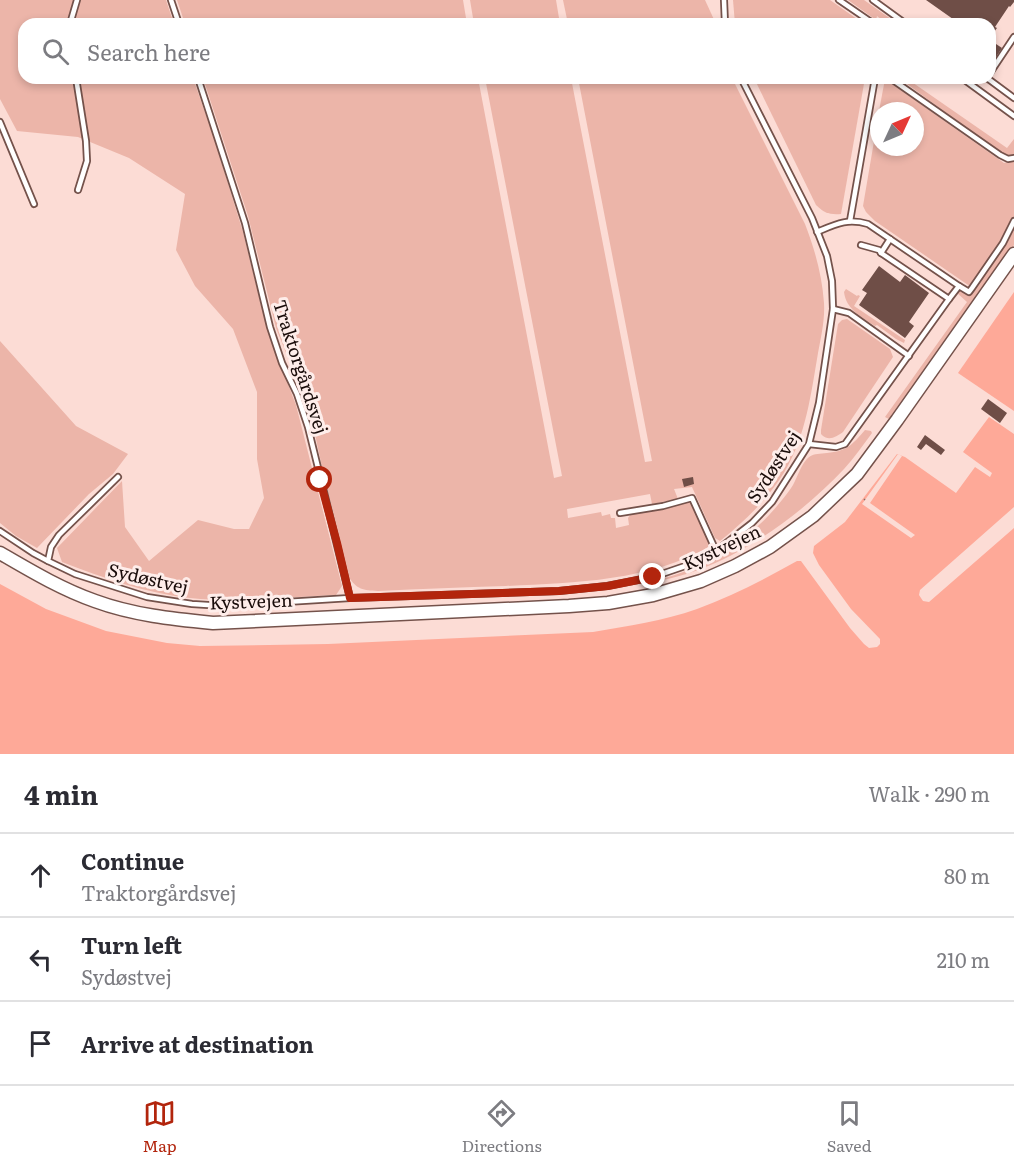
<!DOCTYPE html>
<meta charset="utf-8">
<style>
:root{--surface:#fff;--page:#f7f7f7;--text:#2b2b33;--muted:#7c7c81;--line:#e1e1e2;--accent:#b2250d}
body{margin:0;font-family:Literata,serif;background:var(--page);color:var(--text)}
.compass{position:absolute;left:870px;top:102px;width:54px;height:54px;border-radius:50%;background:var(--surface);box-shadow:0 3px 9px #0003;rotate:46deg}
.stop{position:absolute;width:18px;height:18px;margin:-14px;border:4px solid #b2250d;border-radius:50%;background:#fff}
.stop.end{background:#b2250d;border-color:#fff;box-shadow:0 2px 6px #0008}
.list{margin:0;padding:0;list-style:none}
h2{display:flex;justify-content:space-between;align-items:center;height:78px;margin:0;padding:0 24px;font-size:26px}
h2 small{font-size:20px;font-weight:400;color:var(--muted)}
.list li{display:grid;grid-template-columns:39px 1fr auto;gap:18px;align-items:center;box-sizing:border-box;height:84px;padding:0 24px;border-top:2px solid var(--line)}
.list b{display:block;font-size:22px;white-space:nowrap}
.list p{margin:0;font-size:20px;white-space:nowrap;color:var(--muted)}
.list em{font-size:20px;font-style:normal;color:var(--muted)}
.icon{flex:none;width:33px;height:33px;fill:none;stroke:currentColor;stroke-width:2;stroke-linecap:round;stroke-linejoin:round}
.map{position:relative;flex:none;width:1014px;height:754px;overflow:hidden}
.search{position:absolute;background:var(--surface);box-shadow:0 3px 9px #0003;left:18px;right:18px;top:18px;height:66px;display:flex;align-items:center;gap:15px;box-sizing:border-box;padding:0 21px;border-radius:18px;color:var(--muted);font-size:22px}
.sheet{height:330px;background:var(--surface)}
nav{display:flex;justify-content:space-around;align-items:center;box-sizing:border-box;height:84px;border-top:2px solid var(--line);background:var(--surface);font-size:16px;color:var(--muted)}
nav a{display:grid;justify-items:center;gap:3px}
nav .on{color:var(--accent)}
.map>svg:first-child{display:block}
.green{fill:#ecb5a9}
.water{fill:#fea998}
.pier{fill:#fcdcd5}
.building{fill:#6f4e47}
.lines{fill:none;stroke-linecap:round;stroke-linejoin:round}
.lane-casing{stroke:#74524b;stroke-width:8}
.secondary-casing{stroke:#74524b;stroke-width:15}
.path{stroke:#816c67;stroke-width:1.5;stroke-dasharray:4.5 3;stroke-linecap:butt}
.lane{stroke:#fff;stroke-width:4.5}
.secondary{stroke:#fff;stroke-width:12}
.route{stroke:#b2250d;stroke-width:8}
.labels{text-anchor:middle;stroke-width:6;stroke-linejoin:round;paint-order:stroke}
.street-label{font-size:18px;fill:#190c0a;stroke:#feedea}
</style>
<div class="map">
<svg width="1014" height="754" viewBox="0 0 1014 754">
<rect width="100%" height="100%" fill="#fcdcd5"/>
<!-- green -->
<g class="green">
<path d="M0 0H166L174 24H24V78H193L214 138 243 232 267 329 296 405 342 586 336 595C288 597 238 603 190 598 145 593 104 578 62 562L57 548 122 481 125 527 149 561 198 520 234 529H249L264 498 257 459V392L233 329 195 286 176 250 185 194 129 158 78 137 17 131 0 99Z"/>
<path d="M177 0H463L467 24H185Z"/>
<path d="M470 0H556L560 24H474Z"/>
<path d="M563 0H705L716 24H568Z"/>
<path d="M733 0H830L864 24H735Z"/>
<path d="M848 0H864L898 24H887L877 16 876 20Z"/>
<path d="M203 78H478L554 478 562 476 485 78H571L645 462 652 461 578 78H732L805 224C815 250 822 275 824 303 825 320 821 337 818 353 811 394 806 435 785 471 768 499 745 521 720 541L715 538 692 487 674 489 678 499 652 504 650 494 567 509 568 518 601 512 602 516 610 514 611 518H615L616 528 629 525 628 518 631 514 689 502 692 504 710 546C651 581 573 583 506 586 463 587 421 589 378 591 363 590 357 590 348 576L329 500 316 439 303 395 276 328 248 216Z"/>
<path d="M754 78H865L841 214C830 215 824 213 816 205Z"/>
<path d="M899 78H906L1007 148 1014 139V154L1007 156 1000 153Z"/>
<path d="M885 79 1004 163 1014 161V216L1001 243 971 287 875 221 866 212 863 206 879 112V147H915V111H879Z"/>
<path d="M1014 227V245L891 420 885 417 967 302 956 292 958 289 968 295 1006 242Z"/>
<path d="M846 289 857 296 858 295 860 296 854 306 905 340 904 343 896 339 877 325 875 326C861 317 846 309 844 292Z"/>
<path d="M847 319 890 349 893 357 843 432C836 437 828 442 821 434V430L838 324 842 320Z"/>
<path d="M0 341 76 426 128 454 113 474 89 494 37 548 16 536 0 523Z"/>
<path d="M865 430 871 431 872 433C863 445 854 458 844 469 795 521 723 572 651 582 703 569 749 542 782 500 786 495 790 490 793 485 798 476 801 464 809 457 815 453 820 454 827 453 847 451 852 445 865 430Z"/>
</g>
<!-- water -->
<g class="water">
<path d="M1014 292V411L958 373Z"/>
<path d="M989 417 1014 434V507L920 590 919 595 923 601 929 602 1014 528V754H0V584L46 609 106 631 167 643 200 646 328 644 593 632C628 626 663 621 697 609 732 596 765 579 797 561H801L850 628 864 644 869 648 877 647 880 644V639L851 609 819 565 813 553 814 546 845 522 897 454 905 457 956 493 975 467 990 477 992 473 963 452Z"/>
</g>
<!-- pier -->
<path class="pier" d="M898 454 902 456 870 503 915 535 911 538 862 504Z"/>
<!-- building -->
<g class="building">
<path d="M926 0H1014V2L1010 7 1009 6 995 27 997 28 990 37V24H960Z"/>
<path d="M990 40 1002 48 992 63 990 62Z"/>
<path d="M879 266 900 282 905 275 929 293 909 322 914 326 905 338 859 305 867 293 862 290Z"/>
<path d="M988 399 1007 413 1000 423 981 409Z"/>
<path d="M925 435 945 450 941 455 926 444 921 450 917 447Z"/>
<path d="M693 477 694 484 684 487 682 479Z"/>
</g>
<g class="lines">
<!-- lane casing -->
<g class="lane-casing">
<g id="lane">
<path d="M171 0 179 24"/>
<path d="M724 0 725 24"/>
<path d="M839 0 874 24"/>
<path d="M873 0 906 24"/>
<path d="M70 24 77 0"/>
<path d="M990 73 1014 37"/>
<path d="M76 78 86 141 87 161 78 190"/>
<path d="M198 78 245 223 270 327 282 363 297 394 308 427 350 598"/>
<path d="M890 78 1000 155 1008 159 1014 158"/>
<path d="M962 78 1014 116"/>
<path d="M987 78 1014 98"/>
<path d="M0 122 34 204"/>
<path d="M850 221 875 78"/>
<path d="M817 232C836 224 847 218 868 224L959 286 949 299"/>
<path d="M861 245 879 250 881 253"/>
<path d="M959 286 969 292 972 288 1003 243 1014 221"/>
<path d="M833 309 849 313 909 356"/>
<path d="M809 444 836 447 845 444 949 299 881 253 890 239"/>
<path d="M118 477 59 535 51 547 48 561 75 574 147 597 192 604 224 606 350 598 559 591 607 586 653 577 691 564 716 551 752 523 772 502 809 444 819 403 833 309 832 281 827 256 812 218 741 78"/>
<path d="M620 513 663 506 692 498 716 551"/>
<path d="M0 531 33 553 48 561"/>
</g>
</g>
<!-- secondary casing -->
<g class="secondary-casing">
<path id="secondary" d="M0 553C31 571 61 589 95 601 133 615 173 619 213 623L569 606 608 603 653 595 701 581 735 566 770 547 813 516 857 474 897 420 1014 254"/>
</g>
<!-- path -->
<path class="path" d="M864 499 865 500"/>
<!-- lane -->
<use href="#lane" class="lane"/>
<!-- secondary -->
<use href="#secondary" class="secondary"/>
</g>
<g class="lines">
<!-- route -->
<path class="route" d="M320 480 337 543 350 598 559 591 608 586 653 577"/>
</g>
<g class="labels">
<!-- street labels -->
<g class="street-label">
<text transform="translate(300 367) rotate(72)" y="6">Traktorgårdsvej</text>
<text transform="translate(774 467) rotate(-57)" y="6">Sydøstvej</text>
<text transform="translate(722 548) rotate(-25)" y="6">Kystvejen</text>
<text transform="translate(148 579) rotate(13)" y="6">Sydøstvej</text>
<text transform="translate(251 602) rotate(-2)" y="6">Kystvejen</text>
</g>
</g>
</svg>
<svg class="compass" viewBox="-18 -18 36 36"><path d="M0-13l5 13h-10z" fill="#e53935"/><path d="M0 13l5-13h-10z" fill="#7c7c81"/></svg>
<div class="stop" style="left:320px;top:480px"></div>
<div class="stop end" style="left:653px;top:577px"></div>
<div class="search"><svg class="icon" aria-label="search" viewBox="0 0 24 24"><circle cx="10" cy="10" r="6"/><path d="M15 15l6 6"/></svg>Search here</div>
</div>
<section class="sheet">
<h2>4 min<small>Walk · 290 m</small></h2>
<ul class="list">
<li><svg class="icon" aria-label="ahead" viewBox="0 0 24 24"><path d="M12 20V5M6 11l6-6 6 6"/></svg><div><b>Continue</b><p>Traktorgårdsvej</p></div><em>80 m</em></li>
<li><svg class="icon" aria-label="left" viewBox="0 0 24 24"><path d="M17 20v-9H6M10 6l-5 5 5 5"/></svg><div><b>Turn left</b><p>Sydøstvej</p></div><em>210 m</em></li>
<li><svg class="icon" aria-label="arrive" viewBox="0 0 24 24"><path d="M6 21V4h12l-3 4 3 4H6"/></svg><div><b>Arrive at destination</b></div></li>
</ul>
</section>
<nav>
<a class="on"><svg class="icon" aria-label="map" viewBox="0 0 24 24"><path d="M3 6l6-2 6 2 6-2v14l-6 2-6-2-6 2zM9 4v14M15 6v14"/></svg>Map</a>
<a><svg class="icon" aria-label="directions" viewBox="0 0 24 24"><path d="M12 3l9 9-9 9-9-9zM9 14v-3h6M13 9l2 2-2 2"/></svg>Directions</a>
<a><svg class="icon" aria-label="saved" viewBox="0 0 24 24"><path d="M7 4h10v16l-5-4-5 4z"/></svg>Saved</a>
</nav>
